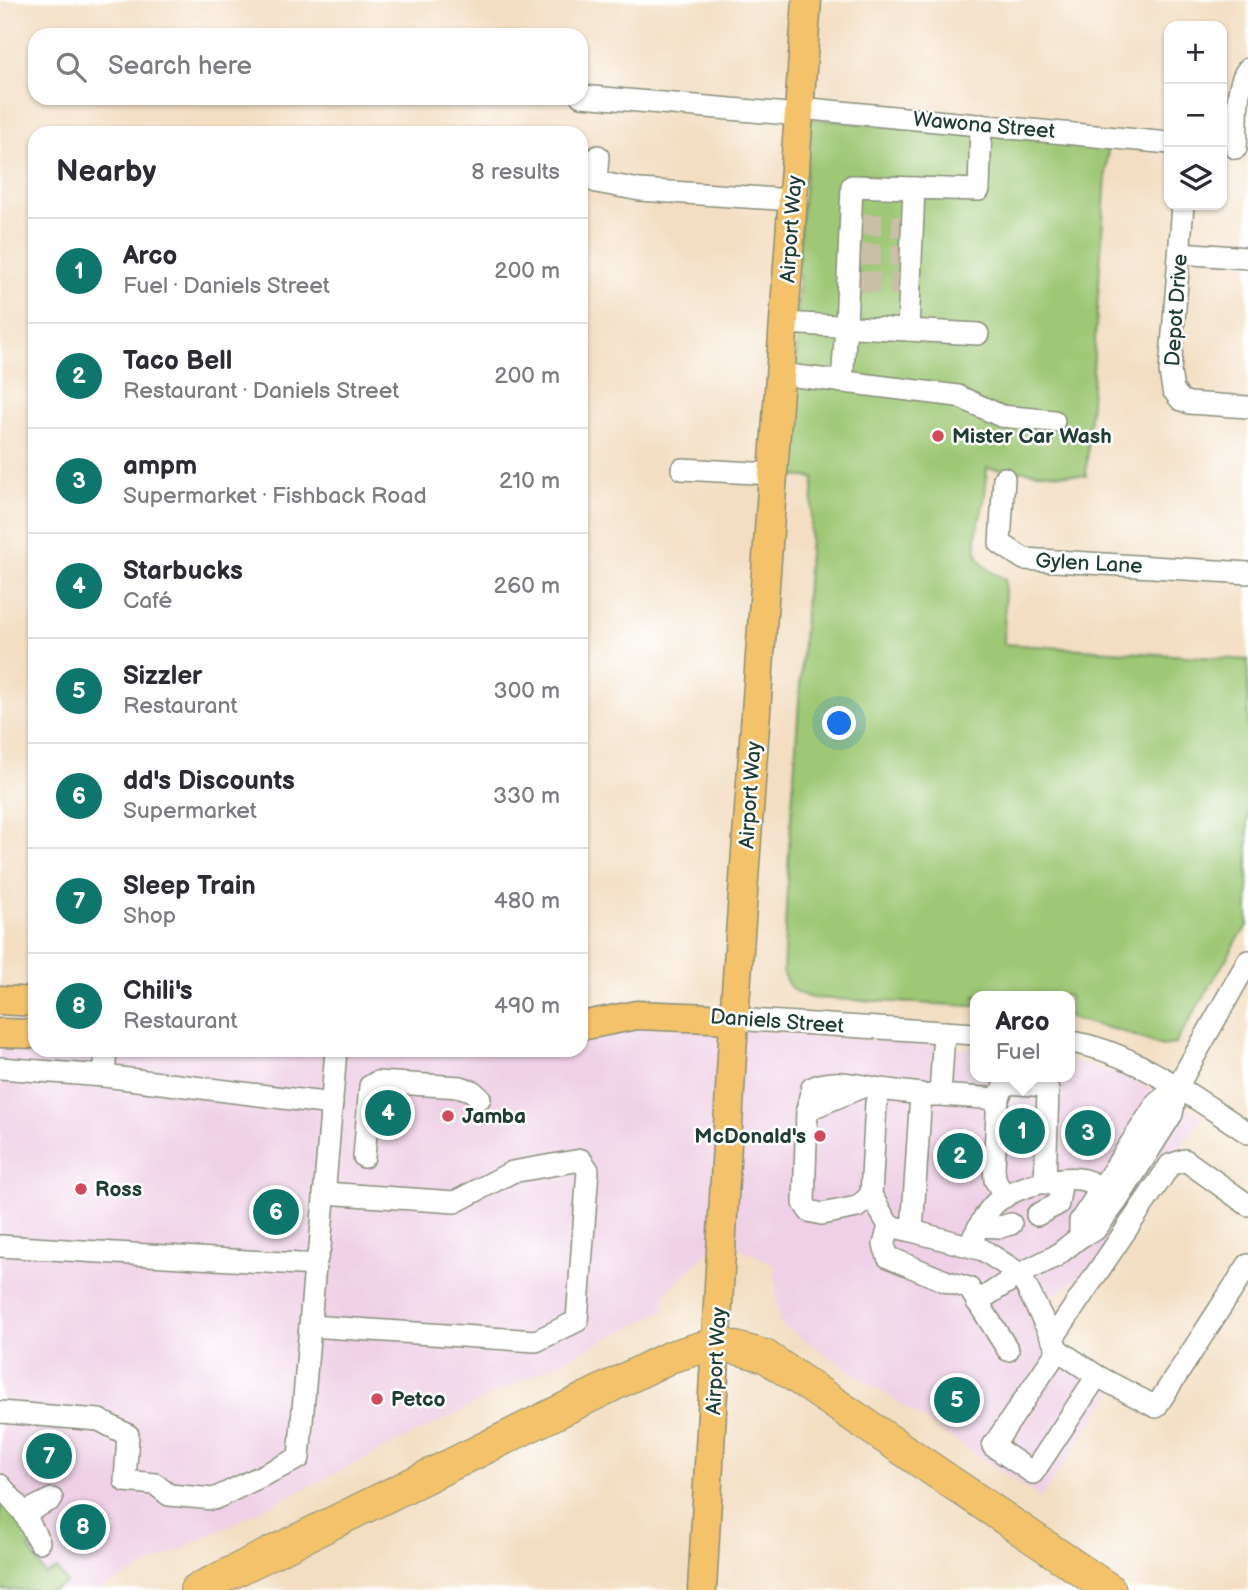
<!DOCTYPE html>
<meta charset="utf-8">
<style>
:root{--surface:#fff;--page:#f2f2f3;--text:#2b2b33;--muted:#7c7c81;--line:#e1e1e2;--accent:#0f766e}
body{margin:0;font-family:"Balsamiq Sans",sans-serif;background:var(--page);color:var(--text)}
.controls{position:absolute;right:21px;top:21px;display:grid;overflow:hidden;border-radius:14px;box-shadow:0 2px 5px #0004}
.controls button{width:63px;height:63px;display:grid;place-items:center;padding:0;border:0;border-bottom:2px solid var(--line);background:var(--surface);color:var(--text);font:35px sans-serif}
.you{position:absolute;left:840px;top:724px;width:24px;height:24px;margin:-18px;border:5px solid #fff;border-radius:50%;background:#1a73e8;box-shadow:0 0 0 10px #1a73e833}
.badge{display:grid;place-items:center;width:46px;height:46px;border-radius:50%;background:var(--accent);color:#fff;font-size:23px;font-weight:700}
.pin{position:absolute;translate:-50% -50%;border:4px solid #fff;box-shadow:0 2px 7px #0006}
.popup{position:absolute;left:970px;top:991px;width:105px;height:91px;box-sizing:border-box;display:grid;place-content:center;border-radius:14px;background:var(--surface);filter:drop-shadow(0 2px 5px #0005);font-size:23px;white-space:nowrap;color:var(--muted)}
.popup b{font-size:26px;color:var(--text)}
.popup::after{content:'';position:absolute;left:50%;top:100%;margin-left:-14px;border:14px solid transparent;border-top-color:var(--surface)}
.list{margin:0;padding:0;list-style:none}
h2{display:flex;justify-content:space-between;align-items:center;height:91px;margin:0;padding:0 28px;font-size:30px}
h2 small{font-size:23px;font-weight:400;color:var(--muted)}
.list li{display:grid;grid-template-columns:46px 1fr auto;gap:21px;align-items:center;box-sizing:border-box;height:105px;padding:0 28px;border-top:2px solid var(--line)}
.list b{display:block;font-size:26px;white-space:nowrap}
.list p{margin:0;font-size:23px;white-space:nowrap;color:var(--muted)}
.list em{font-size:23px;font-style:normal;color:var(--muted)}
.icon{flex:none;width:38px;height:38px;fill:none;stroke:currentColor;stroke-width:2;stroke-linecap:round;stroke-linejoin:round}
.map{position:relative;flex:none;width:1248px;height:1590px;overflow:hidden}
.search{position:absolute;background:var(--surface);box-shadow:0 2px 5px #0004;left:28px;top:28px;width:560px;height:77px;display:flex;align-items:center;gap:18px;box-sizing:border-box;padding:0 24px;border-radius:21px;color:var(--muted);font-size:26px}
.panel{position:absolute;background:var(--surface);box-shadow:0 2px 5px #0004;left:28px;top:126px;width:560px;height:931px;border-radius:21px}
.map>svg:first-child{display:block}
.built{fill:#efd0e6}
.green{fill:#9ec874;stroke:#5e8254;stroke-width:2}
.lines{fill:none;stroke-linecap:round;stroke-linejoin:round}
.minor-tunnel{stroke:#c9bea6;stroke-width:21;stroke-dasharray:21 10;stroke-linecap:butt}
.minor-casing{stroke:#898e7b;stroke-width:24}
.major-casing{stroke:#898e7b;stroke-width:31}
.highway-casing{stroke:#898e7b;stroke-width:34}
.minor{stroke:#fff;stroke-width:21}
.major{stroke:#f3c26a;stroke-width:28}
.highway{stroke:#f3c26a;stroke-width:32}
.poi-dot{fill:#d1495b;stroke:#fff;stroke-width:2.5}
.labels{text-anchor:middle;stroke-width:5;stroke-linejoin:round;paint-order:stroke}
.street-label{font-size:21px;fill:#1f3d34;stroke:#fff}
.poi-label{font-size:21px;font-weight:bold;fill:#1f3d34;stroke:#fff;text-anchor:start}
</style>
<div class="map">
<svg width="1248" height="1590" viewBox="0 0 1248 1590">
<rect width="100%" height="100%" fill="#fff"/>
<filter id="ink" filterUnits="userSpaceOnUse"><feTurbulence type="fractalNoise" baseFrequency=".0143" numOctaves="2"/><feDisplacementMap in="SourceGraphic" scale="14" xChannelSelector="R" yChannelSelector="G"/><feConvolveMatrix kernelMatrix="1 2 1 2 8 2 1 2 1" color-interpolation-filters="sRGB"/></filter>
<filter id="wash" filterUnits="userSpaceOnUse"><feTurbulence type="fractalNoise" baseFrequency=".00686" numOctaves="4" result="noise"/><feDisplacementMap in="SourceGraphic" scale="28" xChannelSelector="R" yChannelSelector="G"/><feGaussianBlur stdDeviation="1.57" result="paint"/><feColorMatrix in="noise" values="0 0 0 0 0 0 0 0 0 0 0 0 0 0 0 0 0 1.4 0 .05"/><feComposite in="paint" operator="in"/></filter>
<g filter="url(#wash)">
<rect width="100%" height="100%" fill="#f3dec2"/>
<!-- built -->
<g class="built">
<path d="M636 1028 722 1029 718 1243 666 1292 665 1310 99 1590H0V1036L35 1038V1050H269L353 1054 464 1055 496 1050H581V1037Z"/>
<path d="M741 1029 975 1049V1077H1069V1060L1126 1076 1203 1116 1100 1262 1048 1300 1069 1351 1119 1383 1041 1498 779 1323 774 1264 729 1243Z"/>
</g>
<!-- green -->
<g class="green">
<path d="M811 119 1108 145 1086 476 987 468C986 479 986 490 984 501 976 537 963 561 1005 579L1004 644 1248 660V926L1238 939 1175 1044 1162 1046 1124 1032 1069 1018V996H975V1006L812 998C795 993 788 989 783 972L789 850 814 478 794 476 799 241Z"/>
<path d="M0 1492 36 1543 29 1547 45 1575 57 1569 67 1583 54 1590H0Z"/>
</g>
</g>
<g filter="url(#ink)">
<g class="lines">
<!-- minor-tunnel -->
<g class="minor-tunnel">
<path d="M861 224 903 227"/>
<path d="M860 254 900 256"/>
<path d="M859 281 900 284"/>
</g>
<!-- minor casing -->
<g class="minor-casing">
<g id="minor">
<path d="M581 96 799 115"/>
<path d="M799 108 1169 143"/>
<path d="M1236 148C1238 127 1234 85 1248 69"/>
<path d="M598 156 596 182 640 190 793 200"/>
<path d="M1183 205 1170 372 1173 390 1181 400 1189 403 1248 407"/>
<path d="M1180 253 1248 258"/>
<path d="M784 323 908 330 914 188 979 190 981 125"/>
<path d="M908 330 978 334"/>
<path d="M780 374 958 396 1001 416 1054 421"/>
<path d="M842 382 846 326 852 186 914 188"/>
<path d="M682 469 773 474"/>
<path d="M1004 478 1000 543 1024 559 1248 573"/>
<path d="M734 1019 975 1034"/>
<path d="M1069 1042C1129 1049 1198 1100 1248 1133"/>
<path d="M0 1068 104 1076 332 1104"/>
<path d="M104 1076 106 1050"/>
<path d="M929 1095H940L944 1032"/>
<path d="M940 1095 998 1099 1004 1086 1008 1083 1044 1086 1048 1090 1045 1183"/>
<path d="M998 1099 994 1167 995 1180 1005 1197"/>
<path d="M807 1110 862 1087"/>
<path d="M364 1157 370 1086 377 1082 461 1087 472 1091 480 1098"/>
<path d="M871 1195 857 1207 822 1214 809 1211 804 1203 807 1110 812 1088C833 1078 858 1085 880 1089"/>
<path d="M1037 1215 1058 1204 1062 1179"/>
<path d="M889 1226 871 1195 876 1103 880 1089 921 1094 912 1231 889 1226 884 1245 888 1257 945 1281 969 1288 1008 1350"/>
<path d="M980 1226 1000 1227 1011 1224"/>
<path d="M912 1231 983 1250 1020 1274 1058 1350 1097 1376 1033 1473 993 1446 1058 1350"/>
<path d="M1080 1237V1221L1101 1189 1157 1103 1177 1087"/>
<path d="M969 1245C977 1231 985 1211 999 1200 1016 1187 1066 1173 1087 1181 1092 1182 1096 1186 1101 1189"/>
<path d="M0 1246 315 1265"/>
<path d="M977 1302 1020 1274 1056 1256 1080 1237 1095 1230 1117 1201 1172 1114 1177 1087 1248 961"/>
<path d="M310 1326 536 1341 577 1321 588 1170 581 1160 512 1172 455 1202 324 1193"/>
<path d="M1053 1338 1170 1165 1185 1160 1248 1205"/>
<path d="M1097 1376 1156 1407 1248 1265"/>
<path d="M0 1412 99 1420 128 1435 125 1481 155 1484 169 1495 214 1499 299 1458 315 1265 320 1247 336 1050"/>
<path d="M0 1485 24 1513 39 1542"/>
<path d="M24 1513 52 1499"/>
</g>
</g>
<!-- major casing -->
<g class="major-casing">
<g id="major">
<path d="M0 1000 35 1002"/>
<path d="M581 1026 637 1015 734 1019"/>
<path d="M0 1033 35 1034"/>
<path d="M702 1590 734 1019 807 0"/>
</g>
</g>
<!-- highway casing -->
<g class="highway-casing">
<path id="highway" d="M196 1590 670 1357 717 1343 765 1356 1110 1590"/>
</g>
<!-- minor -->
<use href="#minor" class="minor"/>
<!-- major -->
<use href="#major" class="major"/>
<!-- highway -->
<use href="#highway" class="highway"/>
</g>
</g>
<!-- markers -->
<g class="poi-dot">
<circle cx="938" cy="436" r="7"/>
<circle cx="448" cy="1116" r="7"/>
<circle cx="820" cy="1136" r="7"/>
<circle cx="81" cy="1189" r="7"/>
<circle cx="377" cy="1399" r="7"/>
</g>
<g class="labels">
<!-- street labels -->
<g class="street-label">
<text transform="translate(984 125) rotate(5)" y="7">Wawona Street</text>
<text transform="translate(791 229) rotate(-86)" y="7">Airport Way</text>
<text transform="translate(1176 310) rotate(-86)" y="7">Depot Drive</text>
<text transform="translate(1089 563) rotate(3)" y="7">Gylen Lane</text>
<text transform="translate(750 795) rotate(-86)" y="7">Airport Way</text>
<text transform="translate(777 1021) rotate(4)" y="7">Daniels Street</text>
<text transform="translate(716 1361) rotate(-87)" y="7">Airport Way</text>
</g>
<!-- poi labels -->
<g class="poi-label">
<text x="952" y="443">Mister Car Wash</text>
<text x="462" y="1123">Jamba</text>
<text x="806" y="1143" text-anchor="end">McDonald's</text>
<text x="95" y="1196">Ross</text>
<text x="391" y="1406">Petco</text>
</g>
</g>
</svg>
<div class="controls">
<button>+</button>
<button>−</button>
<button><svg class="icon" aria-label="layers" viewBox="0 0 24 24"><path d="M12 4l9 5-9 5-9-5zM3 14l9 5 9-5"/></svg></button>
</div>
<div class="you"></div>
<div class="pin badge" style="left:1022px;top:1131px">1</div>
<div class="popup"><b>Arco</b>Fuel</div>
<div class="pin badge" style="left:960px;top:1156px">2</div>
<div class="pin badge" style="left:1088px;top:1133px">3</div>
<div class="pin badge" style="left:388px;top:1113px">4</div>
<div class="pin badge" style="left:957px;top:1400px">5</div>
<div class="pin badge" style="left:276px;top:1212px">6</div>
<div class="pin badge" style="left:49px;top:1456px">7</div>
<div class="pin badge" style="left:83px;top:1527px">8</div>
<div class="search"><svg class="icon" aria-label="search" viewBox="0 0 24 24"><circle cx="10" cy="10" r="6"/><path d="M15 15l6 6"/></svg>Search here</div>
<section class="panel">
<h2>Nearby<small>8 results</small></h2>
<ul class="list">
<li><span class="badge">1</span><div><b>Arco</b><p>Fuel · Daniels Street</p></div><em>200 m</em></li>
<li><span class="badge">2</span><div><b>Taco Bell</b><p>Restaurant · Daniels Street</p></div><em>200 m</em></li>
<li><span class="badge">3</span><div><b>ampm</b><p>Supermarket · Fishback Road</p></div><em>210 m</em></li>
<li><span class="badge">4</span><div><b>Starbucks</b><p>Café</p></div><em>260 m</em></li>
<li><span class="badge">5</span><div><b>Sizzler</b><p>Restaurant</p></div><em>300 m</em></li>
<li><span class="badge">6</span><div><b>dd's Discounts</b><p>Supermarket</p></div><em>330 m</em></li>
<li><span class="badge">7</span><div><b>Sleep Train</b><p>Shop</p></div><em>480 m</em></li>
<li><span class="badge">8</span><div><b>Chili's</b><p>Restaurant</p></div><em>490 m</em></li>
</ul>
</section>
</div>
